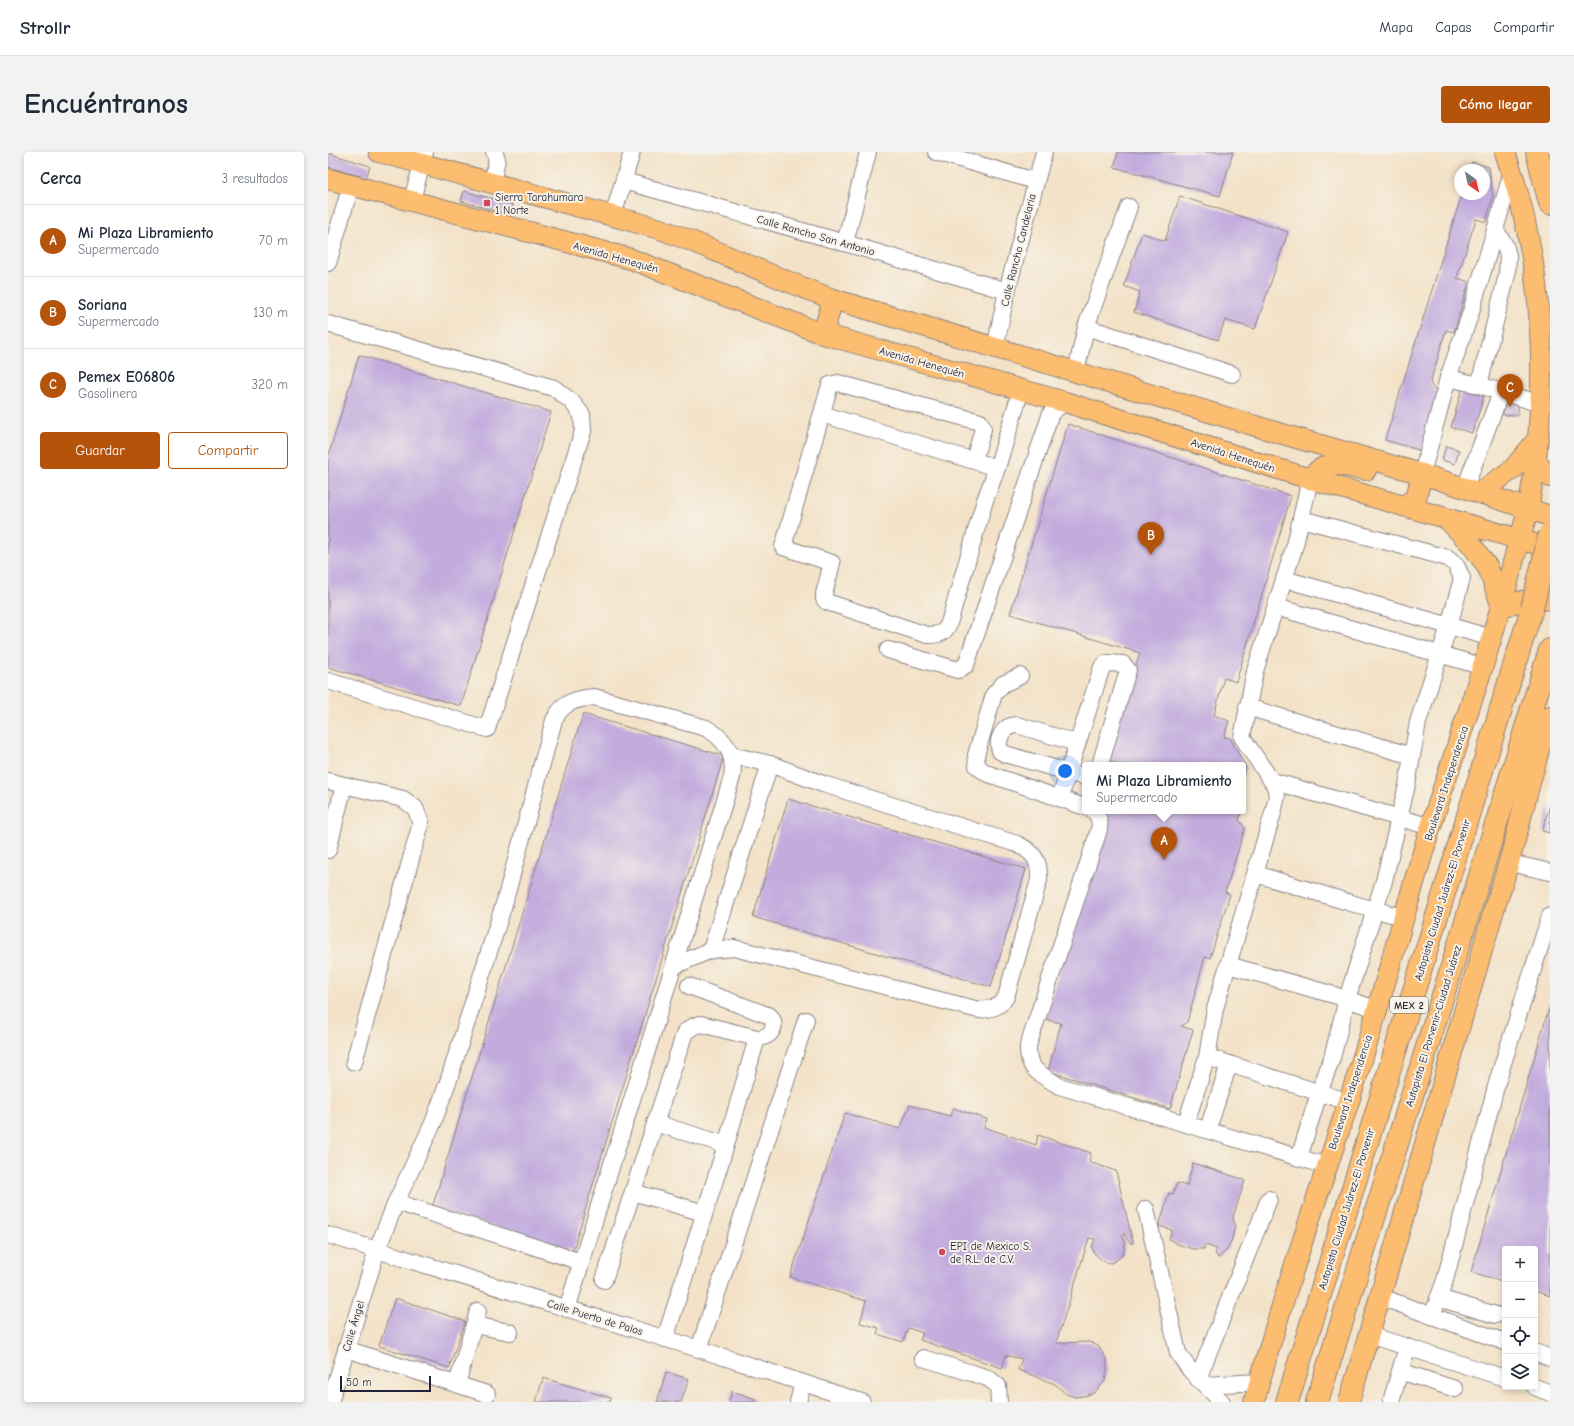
<!DOCTYPE html>
<html lang="es">
<meta charset="utf-8">
<style>
:root{--surface:#fff;--page:#f2f2f3;--text:#1f2937;--muted:#747a83;--line:#e0e1e3;--accent:#b45309}
body{margin:0;font-family:"Comic Neue",sans-serif;background:var(--page);color:var(--text)}
.controls{position:absolute;right:12px;bottom:12px;display:grid;overflow:hidden;border-radius:4px;box-shadow:0 2px 6px #0003}
.controls button{width:36px;height:36px;display:grid;place-items:center;padding:0;border:0;border-bottom:1px solid var(--line);background:var(--surface);color:var(--text);font:20px sans-serif}
.compass{position:absolute;left:1126px;top:12px;width:36px;height:36px;border-radius:50%;background:var(--surface);box-shadow:0 2px 6px #0003;rotate:146deg}
.scale{position:absolute;left:12px;bottom:10px;width:91px;box-sizing:border-box;padding-left:4px;border:2px solid #22223b;border-top:0;font-size:11px;line-height:14px;white-space:nowrap;color:#22223b;-webkit-text-stroke:3px #f7f3e8;paint-order:stroke}
.you{position:absolute;left:737px;top:619px;width:14px;height:14px;margin:-10px;border:3px solid #fff;border-radius:50%;background:#1a73e8;box-shadow:0 0 0 6px #1a73e833}
.badge{display:grid;place-items:center;width:26px;height:26px;border-radius:50%;background:var(--accent);color:#fff;font-size:13px;font-weight:700}
.pin{position:absolute;translate:-50% -33px;filter:drop-shadow(0 1px 2px #0008)}
.pin::after{content:'';position:absolute;top:21px;width:14px;height:12px;background:inherit;clip-path:polygon(0 0,100% 0,50% 100%)}
.popup{position:absolute;left:754px;top:610px;width:164px;height:52px;box-sizing:border-box;display:grid;place-content:center;border-radius:4px;background:var(--surface);filter:drop-shadow(0 1px 3px #0005);font-size:13px;white-space:nowrap;color:var(--muted)}
.popup b{font-size:15px;color:var(--text)}
.popup::after{content:'';position:absolute;left:50%;top:100%;margin-left:-8px;border:8px solid transparent;border-top-color:var(--surface)}
.list{margin:0;padding:0;list-style:none}
h2{display:flex;justify-content:space-between;align-items:center;height:52px;margin:0;padding:0 16px;font-size:17px}
h2 small{font-size:13px;font-weight:400;color:var(--muted)}
.list li{display:grid;grid-template-columns:26px 1fr auto;gap:12px;align-items:center;box-sizing:border-box;height:72px;padding:0 16px;border-top:1px solid var(--line)}
.list b{display:block;font-size:15px;white-space:nowrap}
.list p{margin:0;font-size:13px;white-space:nowrap;color:var(--muted)}
.list em{font-size:13px;font-style:normal;color:var(--muted)}
.actions{display:flex;gap:8px;padding:12px 16px}
.actions a{flex:1;padding:9px 0;border:1px solid var(--accent);border-radius:4px;text-align:center;font-size:14px;color:var(--accent)}
.actions .main{background:var(--accent);color:#fff}
.icon{flex:none;width:22px;height:22px;fill:none;stroke:currentColor;stroke-width:2;stroke-linecap:round;stroke-linejoin:round}
.map{position:relative;flex:none;width:1222px;height:1250px;overflow:hidden;border-radius:4px}
header{display:flex;align-items:center;gap:24px;box-sizing:border-box;height:56px;padding:0 20px;background:var(--surface);border-bottom:1px solid var(--line)}
header strong{font-size:19px}
nav{display:flex;gap:22px;margin-inline-start:auto;font-size:14px}
.intro{display:flex;align-items:center;justify-content:space-between;box-sizing:border-box;height:96px;padding:0 24px}
h1{margin:0;font-size:28px}
.button{padding:10px 18px;border-radius:4px;background:var(--accent);color:#fff;font-size:14px;font-weight:700}
main{display:flex;gap:24px;padding:0 24px}
aside{flex:1;background:var(--surface);border-radius:4px;box-shadow:0 2px 6px #0003}
.map>svg:first-child{display:block}
.building{fill:#c2acde}
.lines{fill:none;stroke-linecap:round;stroke-linejoin:round}
.minor-casing{stroke:#8a8282;stroke-width:18}
.major-casing{stroke:#8a8282;stroke-width:22}
.highway-casing{stroke:#8a8282;stroke-width:24}
.minor{stroke:#fff;stroke-width:16}
.major{stroke:#fcbd6f;stroke-width:20}
.highway{stroke:#fcbd6f;stroke-width:22}
.highway-bridge-casing{stroke:#8a8282;stroke-width:24;stroke-linecap:butt}
.highway-bridge{stroke:#fcbd6f;stroke-width:22}
.poi-dot{fill:#d1495b;stroke:#f7f3e8;stroke-width:1.5}
.labels{text-anchor:middle;stroke-width:4;stroke-linejoin:round;paint-order:stroke}
.shield{fill:#f7f3e8;stroke:#62616f;stroke-width:1}
.shield-label{font-size:10px;font-weight:bold;fill:#22223b}
.poi-label{font-size:11px;fill:#22223b;stroke:#f7f3e8;text-anchor:start}
.street-label{font-size:11px;fill:#22223b;stroke:#f7f3e8}
</style>
<header>
<strong>Strollr</strong>
<nav><a>Mapa</a><a>Capas</a><a>Compartir</a></nav>
</header>
<div class="intro"><h1>Encuéntranos</h1><a class="button">Cómo llegar</a></div>
<main>
<aside>
<h2>Cerca<small>3 resultados</small></h2>
<ul class="list">
<li><span class="badge">A</span><div><b>Mi Plaza Libramiento</b><p>Supermercado</p></div><em>70 m</em></li>
<li><span class="badge">B</span><div><b>Soriana</b><p>Supermercado</p></div><em>130 m</em></li>
<li><span class="badge">C</span><div><b>Pemex E06806</b><p>Gasolinera</p></div><em>320 m</em></li>
</ul>
<div class="actions"><a class="main">Guardar</a><a>Compartir</a></div>
</aside>
<div class="map">
<svg width="1222" height="1250" viewBox="0 0 1222 1250">
<rect width="100%" height="100%" fill="#f7f3e8"/>
<filter id="ink" filterUnits="userSpaceOnUse"><feTurbulence type="fractalNoise" baseFrequency=".025" numOctaves="2"/><feDisplacementMap in="SourceGraphic" scale="8" xChannelSelector="R" yChannelSelector="G"/><feConvolveMatrix kernelMatrix="1 2 1 2 8 2 1 2 1" color-interpolation-filters="sRGB"/></filter>
<filter id="wash" filterUnits="userSpaceOnUse"><feTurbulence type="fractalNoise" baseFrequency=".012" numOctaves="4" result="noise"/><feDisplacementMap in="SourceGraphic" scale="16" xChannelSelector="R" yChannelSelector="G"/><feGaussianBlur stdDeviation="0.9" result="paint"/><feColorMatrix in="noise" values="0 0 0 0 0 0 0 0 0 0 0 0 0 0 0 0 0 1.4 0 .05"/><feComposite in="paint" operator="in"/></filter>
<g filter="url(#wash)">
<rect width="100%" height="100%" fill="#f3e2c8"/>
<g id="blocks">
<!-- building -->
<g class="building">
<path d="M790 0H905L892 44 786 15Z"/>
<path d="M0 1 42 14 38 26 0 15Z"/>
<path d="M1144 10 1161 15 1165 45 1158 70 1148 67 1129 126 1141 130 1126 180 1118 178 1102 231 1111 245 1094 299 1057 288 1134 42H1156V18H1141Z"/>
<path d="M136 39 185 53 183 63 133 49Z"/>
<path d="M852 44 960 80 927 177 897 168 890 188 806 160 812 140 796 134 814 81 837 89Z"/>
<path d="M31 203 223 260 133 554 0 515V305Z"/>
<path d="M1134 237 1156 244 1144 281 1123 275Z"/>
<path d="M1190 247V263H1175V248Z"/>
<path d="M740 272 963 344 908 530 896 526 886 563 901 569 896 585 902 586 918 615 915 624V613H791L778 608 812 501 682 462Z"/>
<path d="M1118 294 1131 298 1127 312 1114 308Z"/>
<path d="M255 562 396 604 245 1098 104 1056Z"/>
<path d="M460 647 698 717 663 835 425 765Z"/>
<path d="M1222 653V681L1214 679Z"/>
<path d="M779 659H914L911 668 917 676 897 740 902 742 882 806 877 805 859 870 853 874 865 878 842 957 720 919 733 871 717 867Z"/>
<path d="M1222 853V1144L1207 1139V1097H1177V1130L1143 1120Z"/>
<path d="M582 953 622 964 625 956 659 967 656 975 708 993 710 983 763 1001 761 1010 788 1019 805 1091H802L797 1084V1081L794 1084 797 1090 796 1099 794 1103 790 1107 783 1111 776 1110 766 1101 764 1095 767 1087 761 1086 728 1191 761 1190 770 1194 774 1200 779 1208V1219L777 1229 766 1241 756 1244 747 1245 738 1242 727 1232 690 1218 694 1207 678 1203 674 1216 592 1188 595 1181 580 1176 575 1190 549 1182 551 1176 532 1171 538 1149 462 1125 517 961 572 977Z"/>
<path d="M865 1011 917 1028 905 1065 907 1074 904 1087 898 1099 890 1106 887 1101 889 1097 877 1093 876 1097H865L849 1092 841 1087 844 1078 831 1074 841 1041 845 1042 849 1031 859 1034Z"/>
<path d="M67 1146 137 1169 121 1216 51 1194Z"/>
<path d="M338 1220 361 1227 353 1250H329Z"/>
<path d="M215 1226 283 1246 282 1250H208Z"/>
<path d="M404 1239 428 1247 427 1250H401Z"/>
</g>
</g>
</g>
<g filter="url(#ink)">
<use href="#blocks" fill-opacity="0" stroke="#8a8282" stroke-width="1"/>
<g class="lines">
<!-- minor casing -->
<g class="minor-casing">
<g id="minor">
<path d="M608 0 707 29"/>
<path d="M296 29 517 91 679 139"/>
<path d="M164 31 169 7 166 0"/>
<path d="M84 48 97 0"/>
<path d="M285 64 304 0"/>
<path d="M517 91 540 0"/>
<path d="M0 111 23 33"/>
<path d="M0 172 226 236 244 250 254 263 255 279 159 577 0 529"/>
<path d="M758 175 904 222"/>
<path d="M667 196 679 139 716 0"/>
<path d="M748 220 758 175 801 55"/>
<path d="M1120 226 1151 233 1213 252"/>
<path d="M1151 233 1179 123 1180 103 1177 93 1167 77"/>
<path d="M494 262 669 316"/>
<path d="M646 308 655 277 652 270 510 231 502 233 455 395 504 411 496 442V447L499 450 599 483C610 483 617 482 621 471L657 348 669 316 693 238"/>
<path d="M1094 322 1120 226 1142 163 1184 20"/>
<path d="M1137 336 1173 240"/>
<path d="M956 427 1164 486"/>
<path d="M948 455 1156 515"/>
<path d="M560 498 630 518 638 513 723 261 737 250"/>
<path d="M692 524 675 532 666 542 648 603 649 614 658 621 757 655"/>
<path d="M919 555 1084 604 1090 570 1121 474 1134 426 1128 413 1120 406 973 367"/>
<path d="M748 591 689 573C676 573 668 586 672 599L677 602 757 625"/>
<path d="M0 629 16 633 0 698"/>
<path d="M944 629 1103 675"/>
<path d="M16 633 75 647 87 656 93 671 26 910"/>
<path d="M732 646 774 515 779 511 795 512 800 518 772 613"/>
<path d="M766 659C772 666 773 672 770 681L700 894C699 919 712 921 731 934L999 1014"/>
<path d="M1182 711 1222 720"/>
<path d="M928 722 1046 758 1076 765"/>
<path d="M383 798 442 612"/>
<path d="M900 813 1006 843 1048 857"/>
<path d="M346 814 383 798 406 796 651 858C663 857 671 856 678 845L711 728C712 709 706 700 689 692L495 632 442 612 403 603"/>
<path d="M361 834 442 864C451 875 442 886 429 886"/>
<path d="M879 905 1021 950"/>
<path d="M327 971 398 993"/>
<path d="M858 971 879 905 887 857 945 661 949 644 947 634 914 585 927 519 967 393 982 327"/>
<path d="M880 977 901 912"/>
<path d="M971 1006 991 941 1004 906 1019 847 1056 729 1079 633 1084 604"/>
<path d="M305 1040 376 1061"/>
<path d="M68 1050 253 1110"/>
<path d="M818 1057 850 1201 862 1218 894 1250"/>
<path d="M0 1083 371 1197 534 1250"/>
<path d="M276 1128 357 880 366 874 373 872 429 886 398 993 337 1187"/>
<path d="M1053 1145 1104 1164 1117 1128 1170 927 1222 764"/>
<path d="M1110 1146 1168 1163"/>
<path d="M1104 1164 1177 1190"/>
<path d="M146 1173 182 1180"/>
<path d="M1041 1183 1177 1226"/>
<path d="M18 1197 159 1242"/>
<path d="M371 1197 478 868"/>
<path d="M1207 1200 1222 1206"/>
<path d="M595 1206 660 1226 670 1234 671 1250"/>
<path d="M1072 1219 1127 1237"/>
<path d="M870 1227 941 1047"/>
<path d="M129 1232 150 1159"/>
<path d="M877 1233 931 1230"/>
<path d="M1207 1235 1222 1241"/>
<path d="M2 1250 49 1098 68 1050 105 971 121 927 176 752 226 568C235 550 247 547 266 545L378 576C397 587 408 602 404 625L239 1157"/>
<path d="M470 1250 475 1231"/>
<path d="M1063 1250 1079 1195"/>
</g>
</g>
<!-- major casing -->
<g class="major-casing">
<g id="major">
<path d="M51 0 332 77C390 98 446 126 505 147L951 281 1094 322 1222 364"/>
<path d="M0 27 303 107 495 182 737 250 982 327 1222 396"/>
<path d="M495 182 505 147"/>
<path d="M1208 310 1222 325"/>
<path d="M982 327C997 306 1015 314 1038 318"/>
<path d="M1151 341 1185 317 1209 288"/>
<path d="M1075 354 1088 346 1094 322"/>
<path d="M1120 368 1144 393 1160 416 1174 455C1189 450 1206 444 1222 448"/>
<path d="M926 1250C953 1150 987 1051 1020 952 1050 861 1074 768 1102 677 1131 586 1163 496 1187 403 1191 387 1198 370 1201 353 1222 236 1217 113 1177 0"/>
<path d="M1021 1250 1168 751C1190 690 1200 625 1222 564"/>
</g>
</g>
<!-- highway casing -->
<g class="highway-casing">
<g id="highway">
<path d="M1209 0 1222 51"/>
<path d="M959 1250 1204 456"/>
<path d="M989 1250 1222 498"/>
</g>
</g>
<!-- minor -->
<use href="#minor" class="minor"/>
<!-- major -->
<use href="#major" class="major"/>
<!-- highway -->
<use href="#highway" class="highway"/>
<!-- highway-bridge casing -->
<g class="highway-bridge-casing">
<path id="highway-bridge" d="M1204 456 1222 382"/>
</g>
<!-- highway-bridge -->
<use href="#highway-bridge" class="highway-bridge"/>
</g>
</g>
<!-- markers -->
<g class="poi-dot">
<rect x="155" y="47" width="8" height="8" rx="2"/>
<circle cx="614" cy="1100" r="4"/>
</g>
<g class="labels">
<!-- shield labels -->
<rect class="shield" x="1062" y="845" width="38" height="16" rx="3"/>
<g class="shield-label">
<text x="1081" y="857">MEX 2</text>
</g>
<!-- poi labels -->
<g class="poi-label">
<text x="167" y="49">Sierra Tarahumara<tspan x="167" dy="13">1 Norte</tspan></text>
<text x="622" y="1098">EPI de Mexico S.<tspan x="622" dy="13">de R.L. de C.V.</tspan></text>
</g>
<!-- street labels -->
<g class="street-label">
<text transform="translate(488 83) rotate(16)" y="4">Calle Rancho San Antonio</text>
<text transform="translate(690 98) rotate(-76)" y="4">Calle Rancho Candelaria</text>
<text transform="translate(288 105) rotate(16)" y="4">Avenida Henequén</text>
<text transform="translate(594 210) rotate(16)" y="4">Avenida Henequén</text>
<text transform="translate(905 303) rotate(18)" y="4">Avenida Henequén</text>
<text transform="translate(1118 631) rotate(-72)" y="4">Boulevard Independencia</text>
<text transform="translate(1114 748) rotate(-73)" y="4">Autopista Ciudad Juárez-El Porvenir</text>
<text transform="translate(1105 874) rotate(-73)" y="4">Autopista El Porvenir-Ciudad Juárez</text>
<text transform="translate(1022 940) rotate(-72)" y="4">Boulevard Independencia</text>
<text transform="translate(1018 1057) rotate(-73)" y="4">Autopista Ciudad Juárez-El Porvenir</text>
<text transform="translate(267 1165) rotate(17)" y="4">Calle Puerto de Palos</text>
<text transform="translate(25 1174) rotate(-73)" y="4">Calle Ángel</text>
</g>
</g>
</svg>
<div class="controls">
<button>+</button>
<button>−</button>
<button><svg class="icon" aria-label="locate" viewBox="0 0 24 24"><circle cx="12" cy="12" r="6"/><path d="M12 2v4M12 18v4M2 12h4M18 12h4"/></svg></button>
<button><svg class="icon" aria-label="layers" viewBox="0 0 24 24"><path d="M12 4l9 5-9 5-9-5zM3 14l9 5 9-5"/></svg></button>
</div>
<svg class="compass" viewBox="-18 -18 36 36"><path d="M0-13l5 13h-10z" fill="#e53935"/><path d="M0 13l5-13h-10z" fill="#747a83"/></svg>
<div class="scale">50 m</div>
<div class="you"></div>
<div class="pin badge" style="left:836px;top:708px">A</div>
<div class="popup"><b>Mi Plaza Libramiento</b>Supermercado</div>
<div class="pin badge" style="left:823px;top:403px">B</div>
<div class="pin badge" style="left:1182px;top:255px">C</div>
</div>
</main>
